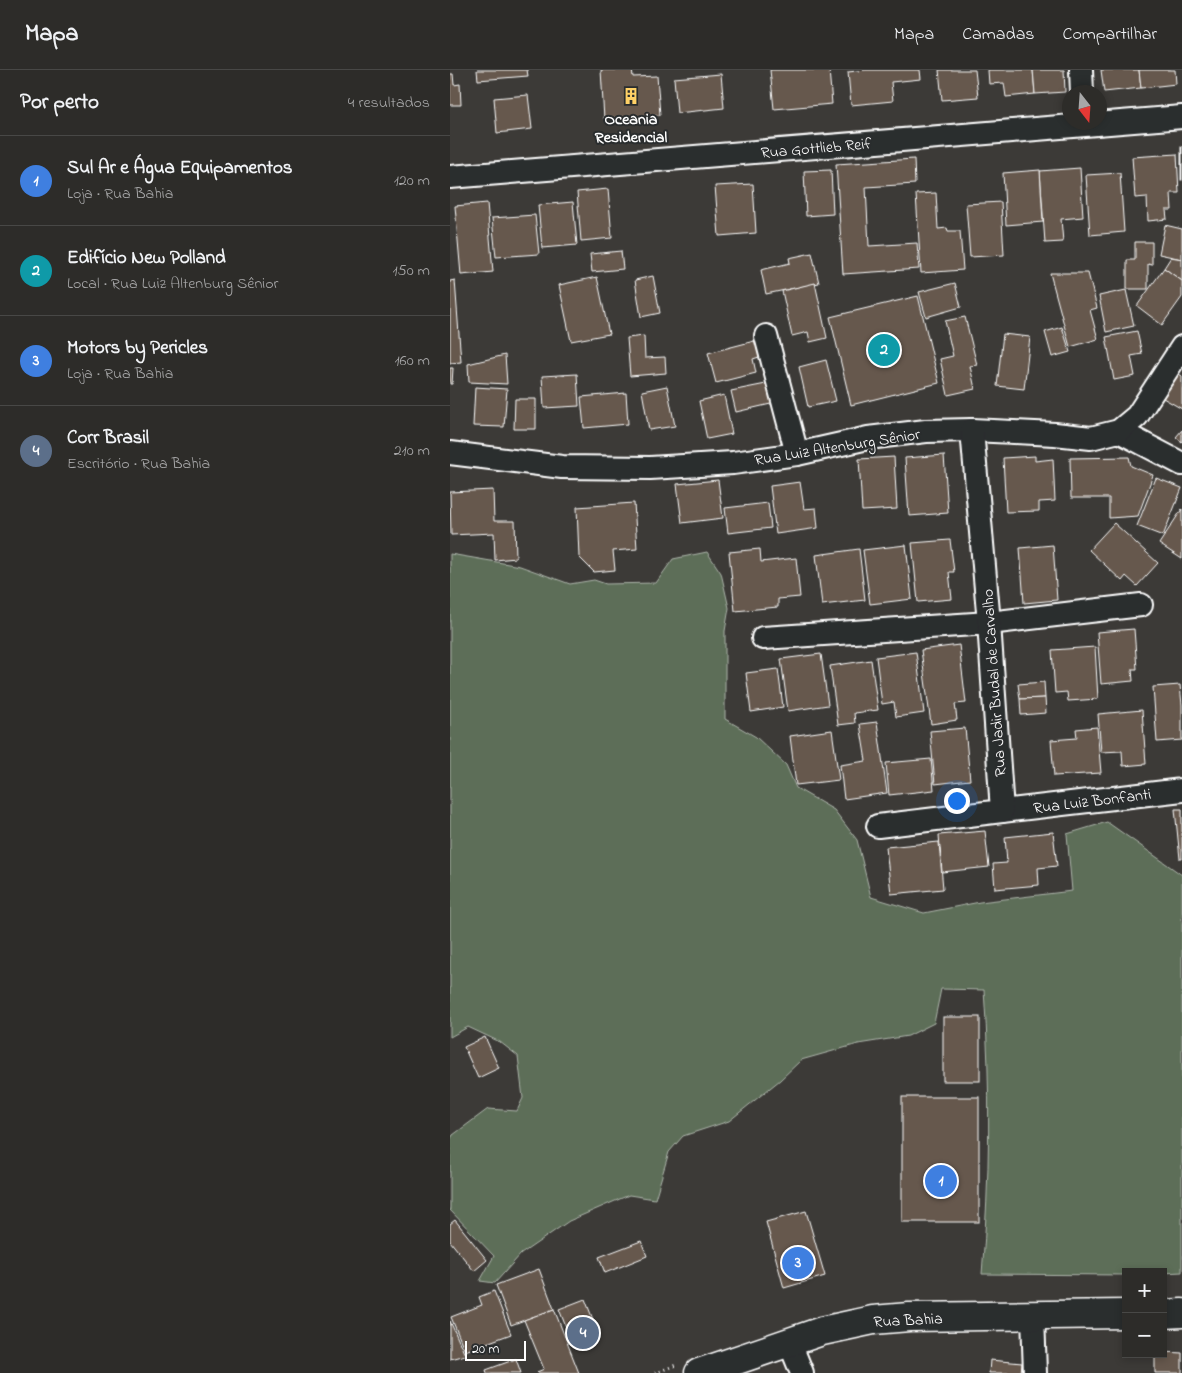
<!DOCTYPE html>
<html lang="pt">
<meta charset="utf-8">
<style>
:root{--surface:#2d2c29;--page:#393835;--text:#f1f3f6;--muted:#a7a7a8;--line:#484846;--accent:#bca0f2}
body{margin:0;font-family:"Indie Flower",sans-serif;background:var(--page);color:var(--text)}
.controls{position:absolute;right:15px;bottom:15px;display:grid;overflow:hidden;border-radius:0px;box-shadow:0 2px 8px #0003}
.controls button{width:45px;height:45px;display:grid;place-items:center;padding:0;border:0;border-bottom:1px solid var(--line);background:var(--surface);color:var(--text);font:25px sans-serif}
.compass{position:absolute;left:612px;top:15px;width:45px;height:45px;border-radius:50%;background:var(--surface);box-shadow:0 2px 8px #0003;rotate:163deg}
.scale{position:absolute;left:15px;bottom:12px;width:61px;box-sizing:border-box;padding-left:5px;border:2px solid #fff;border-top:0;font-size:14px;line-height:18px;white-space:nowrap;color:#fff;-webkit-text-stroke:4px #2a2d2e;paint-order:stroke}
.you{position:absolute;left:506px;top:730px;width:18px;height:18px;margin:-12px;border:4px solid #fff;border-radius:50%;background:#1a73e8;box-shadow:0 0 0 8px #1a73e833}
.badge{display:grid;place-items:center;width:32px;height:32px;border-radius:50%;background:var(--accent);color:#fff;font-size:16px;font-weight:700}
.pin{position:absolute;translate:-50% -50%;border:2px solid #fff;box-shadow:0 1px 5px #0006}
.list{margin:0;padding:0;list-style:none}
h2{display:flex;justify-content:space-between;align-items:center;height:65px;margin:0;padding:0 20px;font-size:21px}
h2 small{font-size:16px;font-weight:400;color:var(--muted)}
.list li{display:grid;grid-template-columns:32px 1fr auto;gap:15px;align-items:center;box-sizing:border-box;height:90px;padding:0 20px;border-top:1px solid var(--line)}
.list b{display:block;font-size:19px;white-space:nowrap}
.list p{margin:0;font-size:16px;white-space:nowrap;color:var(--muted)}
.list em{font-size:16px;font-style:normal;color:var(--muted)}
.map{position:relative;flex:none;width:732px;height:1303px;overflow:hidden}
header{display:flex;align-items:center;gap:30px;box-sizing:border-box;height:70px;padding:0 25px;background:var(--surface);border-bottom:1px solid var(--line)}
header strong{font-size:24px}
nav{display:flex;gap:28px;margin-inline-start:auto;font-size:18px}
main{display:flex}
aside{flex:1;background:var(--surface)}
.map>svg:first-child{display:block}
.green{fill:#5d6e58;stroke:#aeb6ac}
.building{fill:#66584d;stroke:#fff}
.lines{fill:none;stroke-linecap:round;stroke-linejoin:round}
.minor-casing{stroke:#fff;stroke-width:26}
.major-casing{stroke:#fff;stroke-width:31}
.path{stroke:#fff;stroke-width:3;stroke-dasharray:1 4;stroke-linecap:butt}
.minor{stroke:#2a2d2e;stroke-width:22}
.major{stroke:#2a2d2e;stroke-width:28}
.labels{text-anchor:middle;stroke-width:4;stroke-linejoin:round;paint-order:stroke}
.poi-label{font-size:16px;font-weight:bold;fill:#fff;stroke:#2a2d2e}
.street-label{font-size:16px;fill:#fff;stroke:#2a2d2e}
</style>
<header>
<strong>Mapa</strong>
<nav><a>Mapa</a><a>Camadas</a><a>Compartilhar</a></nav>
</header>
<main>
<aside>
<h2>Por perto<small>4 resultados</small></h2>
<ul class="list">
<li><span class="badge" style="background:#3f7fe0">1</span><div><b>Sul Ar e Água Equipamentos</b><p>Loja · Rua Bahia</p></div><em>120 m</em></li>
<li><span class="badge" style="background:#0f9aa8">2</span><div><b>Edifício New Polland</b><p>Local · Rua Luiz Altenburg Sênior</p></div><em>150 m</em></li>
<li><span class="badge" style="background:#3f7fe0">3</span><div><b>Motors by Pericles</b><p>Loja · Rua Bahia</p></div><em>160 m</em></li>
<li><span class="badge" style="background:#5c6f8a">4</span><div><b>Corr Brasil</b><p>Escritório · Rua Bahia</p></div><em>210 m</em></li>
</ul>
</aside>
<div class="map">
<svg width="732" height="1303" viewBox="0 0 732 1303">
<rect width="100%" height="100%" fill="#3c3a37"/>
<filter id="ink" filterUnits="userSpaceOnUse"><feTurbulence type="fractalNoise" baseFrequency=".02" numOctaves="2"/><feDisplacementMap in="SourceGraphic" scale="10" xChannelSelector="R" yChannelSelector="G"/><feConvolveMatrix kernelMatrix="1 2 1 2 8 2 1 2 1" color-interpolation-filters="sRGB"/></filter>
<g filter="url(#ink)">
<!-- green -->
<path class="green" d="M257 482 271 503 279 538 275 561V649L306 667 336 695 346 718 384 740 407 770 421 827 474 843 530 832 622 821 617 764 657 752 732 805V1202L713 1203V1202H676V1205L532 1204C540 1109 541 1015 534 920L491 919 484 953 458 966 408 974 351 990 330 1010 279 1051 233 1066 219 1082 205 1129 179 1125 119 1151 71 1184 45 1213 30 1211 44 1186 0 1140V1070L3 1065 38 1039 67 1041 73 1028 68 986 50 972 18 957 0 967V484L70 496 120 514 144 510 156 514 206 513 223 489Z"/>
<!-- building -->
<g class="building">
<path d="M27 0H77L78 6 28 10Z"/>
<path d="M151 0H182L183 7 207 6 210 45 154 49Z"/>
<path d="M320 0H379L382 34 324 39Z"/>
<path d="M416 0H470L471 9 441 12 443 31 401 35 398 2Z"/>
<path d="M489 0H525L528 27 492 30Z"/>
<path d="M538 0H583L585 24 556 27 554 13 539 14Z"/>
<path d="M583 0H614L615 22 585 24Z"/>
<path d="M651 0H689L691 18 654 22Z"/>
<path d="M689 0H725L726 14 691 18Z"/>
<path d="M0 4H3L4 15 10 14 11 35H0Z"/>
<path d="M271 4 274 38 227 43 224 8Z"/>
<path d="M78 25 82 59 47 63 44 28Z"/>
<rect x="731" y="77" width="1" height="33"/>
<path d="M727 84 729 123H721L722 140H716L717 149 698 151 697 127 685 128 682 87Z"/>
<path d="M464 89 465 114 416 117 419 176 467 173 469 199 393 204 386 94Z"/>
<path d="M630 98 633 147 611 149 613 172 595 173 590 101Z"/>
<path d="M381 100 383 144 356 146 354 101Z"/>
<path d="M590 100 593 152 556 155 553 103Z"/>
<path d="M670 103 674 162 640 165 636 105Z"/>
<path d="M303 114 306 163 269 166 265 116Z"/>
<path d="M158 119 162 168 131 171 127 122Z"/>
<path d="M486 123 488 159 497 158 498 161H510L513 200 471 203 466 124Z"/>
<path d="M123 132 127 175 92 178 88 135Z"/>
<path d="M551 132 554 185 520 187 516 134Z"/>
<path d="M37 133 43 202 11 205 5 136Z"/>
<path d="M85 145 89 184 46 187 42 148Z"/>
<path d="M715 155 732 159V189L709 184Z"/>
<path d="M685 172H702V195L698 194V219H677V190H685Z"/>
<path d="M171 181 173 199 142 202 140 184Z"/>
<path d="M362 183 369 213 316 224 311 200 340 193 339 188Z"/>
<path d="M721 187 732 189V211L714 198Z"/>
<path d="M714 198 732 211V227L712 255 687 236Z"/>
<path d="M600 203H638L647 238 640 240 648 269 620 277Z"/>
<path d="M203 206 210 243 191 247 185 210Z"/>
<path d="M147 207 159 264 121 271 109 215Z"/>
<path d="M5 210 11 292 0 293V211Z"/>
<path d="M365 213 377 268 360 272 358 262 342 266 332 221Z"/>
<path d="M505 213 511 237 476 247 469 222Z"/>
<path d="M676 220 684 256 656 262 649 226Z"/>
<path d="M468 226 489 313 401 335 380 247Z"/>
<path d="M515 247 527 295 520 296 525 319 498 325 490 289 503 286 495 251Z"/>
<path d="M612 257 620 282 602 287 595 262Z"/>
<path d="M687 261 692 284 681 286 685 306 664 310 656 267Z"/>
<path d="M553 264 580 267 574 319 547 316Z"/>
<path d="M194 266 195 288 215 287 216 303 180 306 177 268Z"/>
<path d="M308 270 312 286 303 289 306 303 266 313 258 283Z"/>
<path d="M55 285 57 314 19 312 18 294Z"/>
<path d="M376 290 386 331 358 337 349 297Z"/>
<path d="M0 298H3L2 314H0Z"/>
<path d="M727 303 732 306V339L713 328Z"/>
<path d="M127 304 129 336 94 338 92 306Z"/>
<path d="M321 313 325 333 286 342 281 321Z"/>
<path d="M217 316 225 356 199 360 192 321Z"/>
<path d="M25 317 57 319 54 357 23 356Z"/>
<path d="M176 323 178 354 134 358 131 327Z"/>
<path d="M274 325 282 364 257 369 249 331Z"/>
<path d="M65 329H86V359H64Z"/>
<path d="M732 360V372L726 367Z"/>
<path d="M494 385 498 443 459 446 455 388Z"/>
<path d="M585 386V391L603 389 605 431 589 432V441L556 442 553 388Z"/>
<path d="M444 387 447 439 412 441 409 389Z"/>
<path d="M679 387 681 396 703 405 688 446 659 448V428H621L620 388Z"/>
<path d="M706 408 732 418 713 466 687 456Z"/>
<path d="M268 410 273 448 232 453 227 414Z"/>
<path d="M350 412 354 439 366 438 368 458 326 464 320 416Z"/>
<path d="M43 420 44 451H65L66 488 45 490 44 463 1 465 0 422Z"/>
<path d="M184 433 187 479 163 481 165 500 144 502 129 487 127 437Z"/>
<path d="M318 433 321 458 278 463 275 438Z"/>
<path d="M732 439V489L709 474Z"/>
<path d="M664 453 708 493 687 516 676 506 672 511 639 480Z"/>
<path d="M500 470 504 502H499L502 529 468 532 462 473Z"/>
<path d="M456 475 462 529 420 534 413 480Z"/>
<path d="M603 475 607 530 574 533 570 478Z"/>
<path d="M310 479 311 492 346 488 350 527 328 529V537L285 541 279 482Z"/>
<path d="M409 479 415 530 372 535 366 485Z"/>
<path d="M684 559 687 599H682L683 611 651 614 647 562Z"/>
<path d="M509 575 516 633 505 634 507 650 481 654 471 580Z"/>
<path d="M645 577 648 629 618 631 617 622 605 623 602 580Z"/>
<path d="M466 582 474 643 446 647 444 632 432 634 426 587Z"/>
<path d="M371 584 378 635 338 641 331 589Z"/>
<path d="M421 590 428 640 404 643 405 653 388 655 380 596Z"/>
<path d="M328 599 333 637 301 642 296 603Z"/>
<path d="M594 612 595 628 570 629 568 614Z"/>
<path d="M730 615 732 635V670L707 672 703 617Z"/>
<path d="M595 628 596 643 571 645 570 629Z"/>
<path d="M692 640 696 694 673 696 672 681 651 682 648 644Z"/>
<path d="M427 652 437 723 394 729 390 695 416 691 410 654Z"/>
<path d="M647 657 651 703 604 706 601 670 627 668 626 659Z"/>
<path d="M515 658 520 710 485 714 480 661Z"/>
<path d="M382 660 389 710 346 715 340 666Z"/>
<path d="M481 689 484 720 439 725 436 693Z"/>
<path d="M725 739H732V789H730Z"/>
<path d="M535 761 539 797 492 802 489 765Z"/>
<path d="M603 762 607 796 588 798 589 815 545 819 543 794 557 793 555 767Z"/>
<path d="M489 772 493 819 441 824 436 777Z"/>
<rect x="493" y="947" width="37" height="64"/>
<path d="M35 967 49 998 28 1008 14 977Z"/>
<rect x="452" y="1027" width="77" height="125"/>
<path d="M356 1141 375 1206 334 1218 316 1152Z"/>
<path d="M5 1150 37 1190 24 1201 0 1171V1154Z"/>
<path d="M191 1171 197 1186 155 1203 149 1187Z"/>
<path d="M89 1199 104 1239 61 1255 46 1215Z"/>
<path d="M44 1221 61 1264 15 1281 1 1247 32 1235 29 1227Z"/>
<path d="M135 1229 149 1265 123 1275 109 1239Z"/>
<path d="M104 1239 111 1257 129 1303H88L87 1302 94 1299 74 1250Z"/>
<path d="M0 1251 15 1285 0 1289Z"/>
<path d="M713 1282 732 1283V1303H705V1284H713Z"/>
<path d="M66 1289 71 1303H37L36 1300Z"/>
<path d="M540 1290 572 1293 571 1303H539Z"/>
</g>
<g class="lines">
<!-- minor casing -->
<g class="minor-casing">
<g id="minor">
<path d="M631 0 632 22"/>
<path d="M0 107 732 47"/>
<path d="M316 266 347 384"/>
<path d="M669 361 732 394"/>
<path d="M0 383 112 397 200 398 283 393 347 384 418 368 476 361 522 360 605 364 641 368 669 361 687 346 732 277"/>
<path d="M313 568 539 553 691 535"/>
<path d="M552 741 732 720"/>
<path d="M428 756 552 741 539 553 522 360"/>
<path d="M583 1246 585 1303"/>
<path d="M339 1271 352 1303"/>
</g>
</g>
<!-- major casing -->
<g class="major-casing">
<g id="major">
<path d="M713 1244 732 1243"/>
<path d="M249 1303 372 1261 423 1250 459 1247 676 1244"/>
</g>
</g>
<!-- path -->
<path class="path" d="M205 1303 226 1295"/>
<!-- minor -->
<use href="#minor" class="minor"/>
<!-- major -->
<use href="#major" class="major"/>
</g>
</g>
<!-- icons -->
<defs>
<g id="building-bare" transform="scale(1.35)"><path d="M-4-6H4V6H1V3H-1V6H-4ZM-2.5-4.3h1.7v1.8h-1.7ZM.8-4.3h1.7v1.8H.8ZM-2.5-1h1.7V.8h-1.7ZM.8-1h1.7V.8H.8Z" fill="#ffd166" stroke="#2a2d2e" stroke-width="2.5" paint-order="stroke"/></g>
</defs>
<g fill-rule="evenodd">
<use href="#building-bare" x="181" y="26"/>
</g>
<g class="labels">
<!-- poi labels -->
<g class="poi-label">
<text x="181" y="54">Oceania<tspan x="181" dy="18">Residencial</tspan></text>
</g>
<!-- street labels -->
<g class="street-label">
<text transform="translate(366 77) rotate(-5)" y="6">Rua Gottlieb Reif</text>
<text transform="translate(387 376) rotate(-9)" y="6">Rua Luiz Altenburg Sênior</text>
<text transform="translate(543 613) rotate(-94)" y="6">Rua Jadir Budal de Carvalho</text>
<text transform="translate(642 730) rotate(-7)" y="6">Rua Luiz Bonfanti</text>
<text transform="translate(458 1249) rotate(-3)" y="6">Rua Bahia</text>
</g>
</g>
</svg>
<div class="controls">
<button>+</button>
<button>−</button>
</div>
<svg class="compass" viewBox="-18 -18 36 36"><path d="M0-13l5 13h-10z" fill="#e53935"/><path d="M0 13l5-13h-10z" fill="#a7a7a8"/></svg>
<div class="scale">20 m</div>
<div class="you"></div>
<div class="pin badge" style="left:491px;top:1111px;background:#3f7fe0">1</div>
<div class="pin badge" style="left:434px;top:280px;background:#0f9aa8">2</div>
<div class="pin badge" style="left:348px;top:1193px;background:#3f7fe0">3</div>
<div class="pin badge" style="left:133px;top:1263px;background:#5c6f8a">4</div>
</div>
</main>
